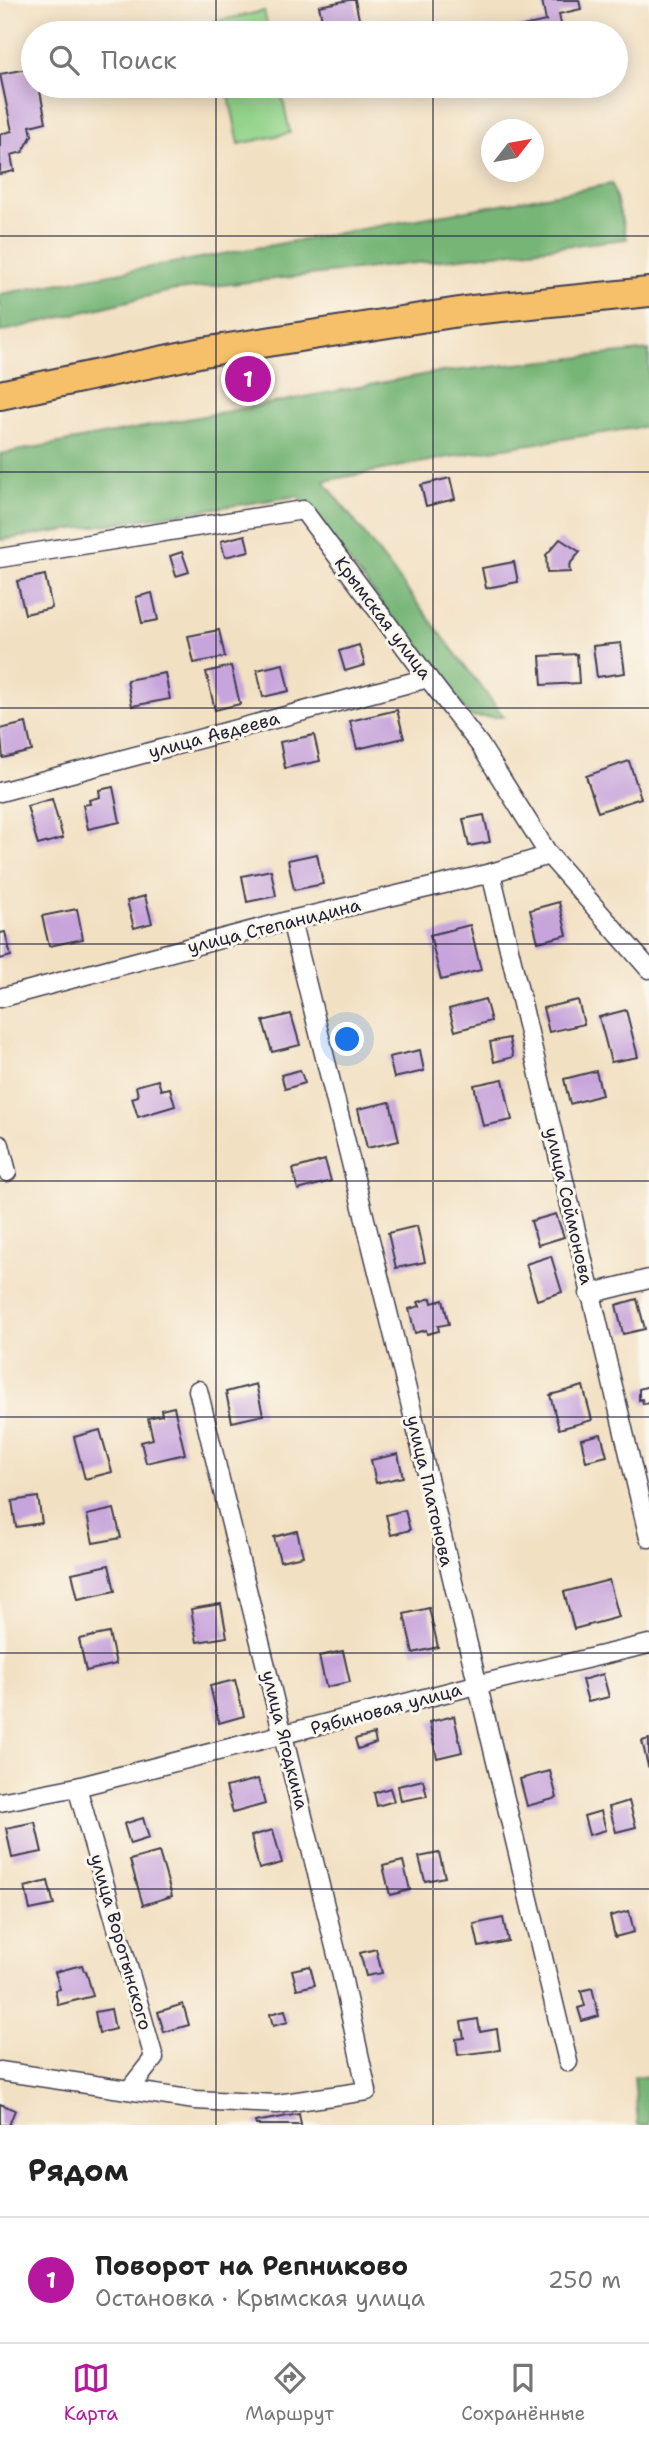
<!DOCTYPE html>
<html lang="ru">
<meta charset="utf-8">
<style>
:root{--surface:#fff;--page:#f6f6f6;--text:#222;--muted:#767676;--line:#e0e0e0;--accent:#b5179e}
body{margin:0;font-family:"Shantell Sans",sans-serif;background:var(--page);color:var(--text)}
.compass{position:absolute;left:481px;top:119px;width:63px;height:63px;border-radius:50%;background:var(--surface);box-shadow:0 4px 18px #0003;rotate:59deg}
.you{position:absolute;left:348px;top:1040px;width:24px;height:24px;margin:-18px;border:5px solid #fff;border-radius:50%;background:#1a73e8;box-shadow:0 0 0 10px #1a73e833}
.badge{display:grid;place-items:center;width:46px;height:46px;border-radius:50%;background:var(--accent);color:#fff;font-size:23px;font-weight:700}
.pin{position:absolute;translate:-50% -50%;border:4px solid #fff;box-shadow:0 2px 7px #0006}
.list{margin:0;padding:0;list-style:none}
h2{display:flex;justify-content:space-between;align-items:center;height:91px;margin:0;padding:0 28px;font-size:30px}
h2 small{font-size:23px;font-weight:400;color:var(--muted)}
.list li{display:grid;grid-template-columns:46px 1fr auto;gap:21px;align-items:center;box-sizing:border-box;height:126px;padding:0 28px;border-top:2px solid var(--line)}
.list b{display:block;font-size:26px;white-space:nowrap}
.list p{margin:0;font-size:23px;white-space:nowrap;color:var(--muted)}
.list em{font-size:23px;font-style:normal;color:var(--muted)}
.icon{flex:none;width:38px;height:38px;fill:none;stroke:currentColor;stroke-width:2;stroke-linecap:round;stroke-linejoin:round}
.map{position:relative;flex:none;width:649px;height:2125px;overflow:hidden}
.search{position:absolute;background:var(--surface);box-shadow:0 4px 18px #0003;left:21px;right:21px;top:21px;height:77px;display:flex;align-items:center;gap:18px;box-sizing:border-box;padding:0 24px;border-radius:38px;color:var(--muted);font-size:26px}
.sheet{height:217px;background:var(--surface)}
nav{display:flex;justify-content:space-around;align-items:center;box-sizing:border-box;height:98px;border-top:2px solid var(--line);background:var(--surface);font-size:19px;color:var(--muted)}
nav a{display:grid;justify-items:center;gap:4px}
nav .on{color:var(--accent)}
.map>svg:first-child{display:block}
.green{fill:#93d38a;stroke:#5a7a62;stroke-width:2}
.forest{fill:#76b576;stroke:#4c6c58;stroke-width:2}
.building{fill:#c7a4db}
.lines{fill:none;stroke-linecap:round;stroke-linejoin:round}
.minor-casing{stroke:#413e4f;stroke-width:21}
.primary-casing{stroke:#413e4f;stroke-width:32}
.minor{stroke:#fff;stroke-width:18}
.primary{stroke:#f6c06b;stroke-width:28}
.grid{fill:none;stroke:#22223b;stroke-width:2;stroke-opacity:0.55}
.labels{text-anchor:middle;stroke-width:6;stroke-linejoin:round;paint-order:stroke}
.street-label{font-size:18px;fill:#22223b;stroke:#fbf7ec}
</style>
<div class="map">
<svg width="649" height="2125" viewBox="0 0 649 2125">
<rect width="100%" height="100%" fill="#fbf7ec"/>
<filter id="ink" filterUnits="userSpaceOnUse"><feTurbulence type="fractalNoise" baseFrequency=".0143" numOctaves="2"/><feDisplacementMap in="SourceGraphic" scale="14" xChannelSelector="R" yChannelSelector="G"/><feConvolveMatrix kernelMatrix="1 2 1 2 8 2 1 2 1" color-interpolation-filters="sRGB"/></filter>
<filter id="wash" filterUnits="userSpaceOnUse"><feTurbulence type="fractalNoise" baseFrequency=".00686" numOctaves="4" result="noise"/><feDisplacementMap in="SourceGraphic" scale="28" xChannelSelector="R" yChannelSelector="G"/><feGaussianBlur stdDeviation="1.57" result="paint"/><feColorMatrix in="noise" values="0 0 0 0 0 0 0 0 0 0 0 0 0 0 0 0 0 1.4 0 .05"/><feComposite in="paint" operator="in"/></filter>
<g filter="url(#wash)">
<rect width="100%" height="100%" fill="#f2e0c2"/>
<!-- green -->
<g class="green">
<path d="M264 11 269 33H216L213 22Z"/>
<path d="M227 86H280L290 133 239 144Z"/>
</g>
<!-- forest -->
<g class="forest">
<path d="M612 184 627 239 170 291 0 332V294Z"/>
<path d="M649 350V426L471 453 324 481 504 717H471L298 496 0 540V454L433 373Z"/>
<path d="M634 2076 649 2077V2125H638Z"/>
</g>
<g id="blocks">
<!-- building -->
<g class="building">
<path d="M349 0H355L362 33H325L319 6Z"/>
<path d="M542 0H579L581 9 559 14 561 24 556 33H491L546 21Z"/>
<path d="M33 68V86H39L46 122 30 126 32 135 23 152 11 155 14 171 0 174V134L12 131 0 74Z"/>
<path d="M381 86H417V87L383 94Z"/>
<path d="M450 478 455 499 426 506 421 485Z"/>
<path d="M245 535 249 551 225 557 221 541Z"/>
<path d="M560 539 580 552 569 565 570 572 547 573 546 555Z"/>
<path d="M182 552 189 572 176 576 170 556Z"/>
<path d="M514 562 518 582 486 588 482 568Z"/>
<path d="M45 575 52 608 25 614 17 581Z"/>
<path d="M152 593 158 620 142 623 136 597Z"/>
<path d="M219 630 225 657 194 663 188 636Z"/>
<path d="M621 643 625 673 597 677 593 646Z"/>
<path d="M359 645 365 665 345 671 339 651Z"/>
<path d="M577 654 579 683 542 685 540 656Z"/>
<path d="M283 664 289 691 263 697 257 670Z"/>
<path d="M231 666 240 704 215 710 206 672Z"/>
<path d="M165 673 170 699 132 706 127 680Z"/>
<path d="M397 710 404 738 357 749 350 721Z"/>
<path d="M26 723 32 751 3 758 0 729Z"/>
<path d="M314 735 320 761 285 768 280 742Z"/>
<path d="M629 761 641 798 598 812 586 776Z"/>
<path d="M113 787 120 822 88 829 83 805 90 804 89 800 100 797 99 790Z"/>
<path d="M52 799 63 838 38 845 27 806Z"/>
<path d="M484 815 490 842 469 846 463 819Z"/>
<path d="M317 854 323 884 294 890 288 860Z"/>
<path d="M271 870 276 896 247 902 242 876Z"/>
<path d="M145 896 152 923 134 928 127 901Z"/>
<path d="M559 902 567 935 538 942 530 910Z"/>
<path d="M77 909 83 939 49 946 42 916Z"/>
<path d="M470 925 481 970 441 980 430 935Z"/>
<path d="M5 932 11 956 0 959V933Z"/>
<path d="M485 999 491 1021 455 1031 449 1009Z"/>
<path d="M578 1000 584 1024 549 1032 543 1008Z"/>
<path d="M626 1010 638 1057 611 1062 599 1017Z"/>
<path d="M291 1014 300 1045 272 1052 263 1021Z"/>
<path d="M509 1038 513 1057 494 1062 490 1042Z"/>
<path d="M420 1050 424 1071 394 1078 389 1057Z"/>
<path d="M300 1070 305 1083 285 1089 281 1075Z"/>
<path d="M596 1071 602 1095 570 1104 564 1079Z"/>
<path d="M503 1079 512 1120 483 1126 474 1085Z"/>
<path d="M158 1080 161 1090 170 1088 175 1106 138 1117 132 1098 138 1096 136 1086Z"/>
<path d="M390 1102 399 1141 367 1148 358 1109Z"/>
<path d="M325 1160 331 1181 298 1190 293 1169Z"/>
<path d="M556 1214 564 1237 538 1245 531 1221Z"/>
<path d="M417 1226 425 1262 396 1268 388 1233Z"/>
<path d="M551 1256 562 1292 537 1300 526 1264Z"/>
<path d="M431 1298 432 1303 443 1300 449 1324 438 1326 439 1331 427 1334 426 1330 415 1333 409 1309 420 1306 418 1302Z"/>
<path d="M637 1299 645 1329 623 1334 616 1305Z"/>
<path d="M256 1384 263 1415 232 1422 226 1392Z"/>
<path d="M583 1386 592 1420 559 1429 550 1395Z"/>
<path d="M649 1386V1403L643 1404 642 1399 639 1400V1389Z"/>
<path d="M174 1407 185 1454 146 1463 141 1442 153 1439 148 1418 162 1415 161 1410Z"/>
<path d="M100 1430 112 1472 85 1479 74 1437Z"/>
<path d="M601 1434 607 1456 586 1461 581 1439Z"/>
<path d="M398 1454 403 1477 376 1483 371 1460Z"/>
<path d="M38 1497 42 1523 16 1527 12 1501Z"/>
<path d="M114 1509 121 1538 93 1543 87 1515Z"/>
<path d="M405 1510 410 1530 391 1535 386 1515Z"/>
<path d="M297 1531 303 1556 280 1561 274 1537Z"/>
<path d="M109 1565 115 1591 78 1599 72 1573Z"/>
<path d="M609 1580 619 1617 574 1629 564 1592Z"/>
<path d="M221 1604 227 1637 197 1642 191 1609Z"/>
<path d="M429 1608 438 1647 413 1653 404 1614Z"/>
<path d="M109 1633 116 1664 86 1671 79 1639Z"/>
<path d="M343 1651 350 1682 326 1687 319 1656Z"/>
<path d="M603 1674 609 1697 588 1702 582 1680Z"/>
<path d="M235 1680 244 1716 219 1723 210 1686Z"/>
<path d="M454 1716 462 1752 437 1758 429 1722Z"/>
<path d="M374 1734 376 1743 358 1749 355 1739Z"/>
<path d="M649 1739V1765L648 1766 642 1741Z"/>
<path d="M550 1771 557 1798 527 1806 520 1779Z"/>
<path d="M258 1779 265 1804 233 1813 226 1787Z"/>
<path d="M423 1780 427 1796 401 1801 398 1786Z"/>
<path d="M390 1788 394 1801 377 1806 374 1793Z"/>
<path d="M629 1801 636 1827 616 1832 609 1807Z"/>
<path d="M601 1811 606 1830 589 1835 584 1816Z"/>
<path d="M143 1818 149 1838 130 1844 124 1824Z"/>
<path d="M35 1822 42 1852 12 1858 6 1828Z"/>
<path d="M273 1830 282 1863 259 1869 251 1836Z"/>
<path d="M159 1852 172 1896 143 1905 130 1860Z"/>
<path d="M439 1853 445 1877 425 1881 419 1857Z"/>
<path d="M403 1861 410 1890 390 1895 383 1866Z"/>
<path d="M48 1881 54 1905 30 1910 25 1887Z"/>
<path d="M629 1911 634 1932 615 1937 610 1916Z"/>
<path d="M503 1918 508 1941 479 1947 474 1924Z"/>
<path d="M376 1949 382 1973 366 1976 360 1953Z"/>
<path d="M82 1965 84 1971H86L93 1996 58 2005 55 1990 60 1989 55 1972Z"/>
<path d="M310 1966 315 1985 297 1989 292 1970Z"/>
<path d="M592 1988 599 2016 582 2021 578 2008 585 2006 581 1991Z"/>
<path d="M183 2004 189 2025 164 2032 158 2012Z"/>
<path d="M111 2009 115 2029 99 2033 95 2012Z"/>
<path d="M285 2010 288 2022 273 2026 270 2014Z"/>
<path d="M478 2019 480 2032 497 2029 500 2050 458 2055 456 2039 464 2038 461 2022Z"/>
<path d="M0 2104 15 2110 9 2125H0Z"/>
<path d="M299 2114 301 2125H256L255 2122Z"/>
</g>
</g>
</g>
<g filter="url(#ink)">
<use href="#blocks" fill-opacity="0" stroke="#413e4f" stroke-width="2"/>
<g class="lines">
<!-- minor casing -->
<g class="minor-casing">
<g id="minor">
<path d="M0 558 303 510 428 678 480 745 549 855 649 969"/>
<path d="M0 792 428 678"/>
<path d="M491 873 649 1538"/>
<path d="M291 920 401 1365 568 2062"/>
<path d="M0 998 291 920 491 873 549 855"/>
<path d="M0 1145 7 1172"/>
<path d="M589 1294 649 1279"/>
<path d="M77 1787 154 2058 129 2090"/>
<path d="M0 1802 77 1787 476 1685 649 1644"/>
<path d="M0 2071 195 2100 277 2104 367 2091 340 1967 198 1390"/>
</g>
</g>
<!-- primary casing -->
<g class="primary-casing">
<path id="primary" d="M0 395 203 352 472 310 649 292"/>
</g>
<!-- minor -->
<use href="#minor" class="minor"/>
<!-- primary -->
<use href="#primary" class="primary"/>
</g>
</g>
<!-- grid -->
<path class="grid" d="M216 0V33M433 0V33M216 86V2125M433 86V2125M0 236H649M0 472H649M0 708H649M0 944H649M0 1181H649M0 1417H649M0 1653H649M0 1889H649"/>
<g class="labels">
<!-- street labels -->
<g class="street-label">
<text transform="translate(383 618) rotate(53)" y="6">Крымская улица</text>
<text transform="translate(214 735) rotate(-15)" y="6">улица Авдеева</text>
<text transform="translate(274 926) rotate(-14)" y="6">улица Степанидина</text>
<text transform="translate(569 1206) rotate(77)" y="6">улица Соймонова</text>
<text transform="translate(430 1491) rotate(77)" y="6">улица Платонова</text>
<text transform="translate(386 1709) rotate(-15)" y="6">Рябиновая улица</text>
<text transform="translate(285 1740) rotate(76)" y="6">улица Ягодкина</text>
<text transform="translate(121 1942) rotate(74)" y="6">улица Воротынского</text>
</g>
</g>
</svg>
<svg class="compass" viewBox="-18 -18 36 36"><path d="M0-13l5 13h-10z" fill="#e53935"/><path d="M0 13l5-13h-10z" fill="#767676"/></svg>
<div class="you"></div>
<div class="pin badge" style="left:248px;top:379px">1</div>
<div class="search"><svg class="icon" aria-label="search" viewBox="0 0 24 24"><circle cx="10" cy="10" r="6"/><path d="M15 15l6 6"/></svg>Поиск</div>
</div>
<section class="sheet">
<h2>Рядом<small></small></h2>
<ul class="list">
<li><span class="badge">1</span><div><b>Поворот на Репниково</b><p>Остановка · Крымская улица</p></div><em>250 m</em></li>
</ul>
</section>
<nav>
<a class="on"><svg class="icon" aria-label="map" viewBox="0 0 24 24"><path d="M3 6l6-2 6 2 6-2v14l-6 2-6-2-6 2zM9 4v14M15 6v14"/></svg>Карта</a>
<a><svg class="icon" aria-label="directions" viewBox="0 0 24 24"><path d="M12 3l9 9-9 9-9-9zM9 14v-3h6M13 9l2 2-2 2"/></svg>Маршрут</a>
<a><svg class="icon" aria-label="saved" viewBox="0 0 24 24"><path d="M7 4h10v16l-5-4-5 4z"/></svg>Сохранённые</a>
</nav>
